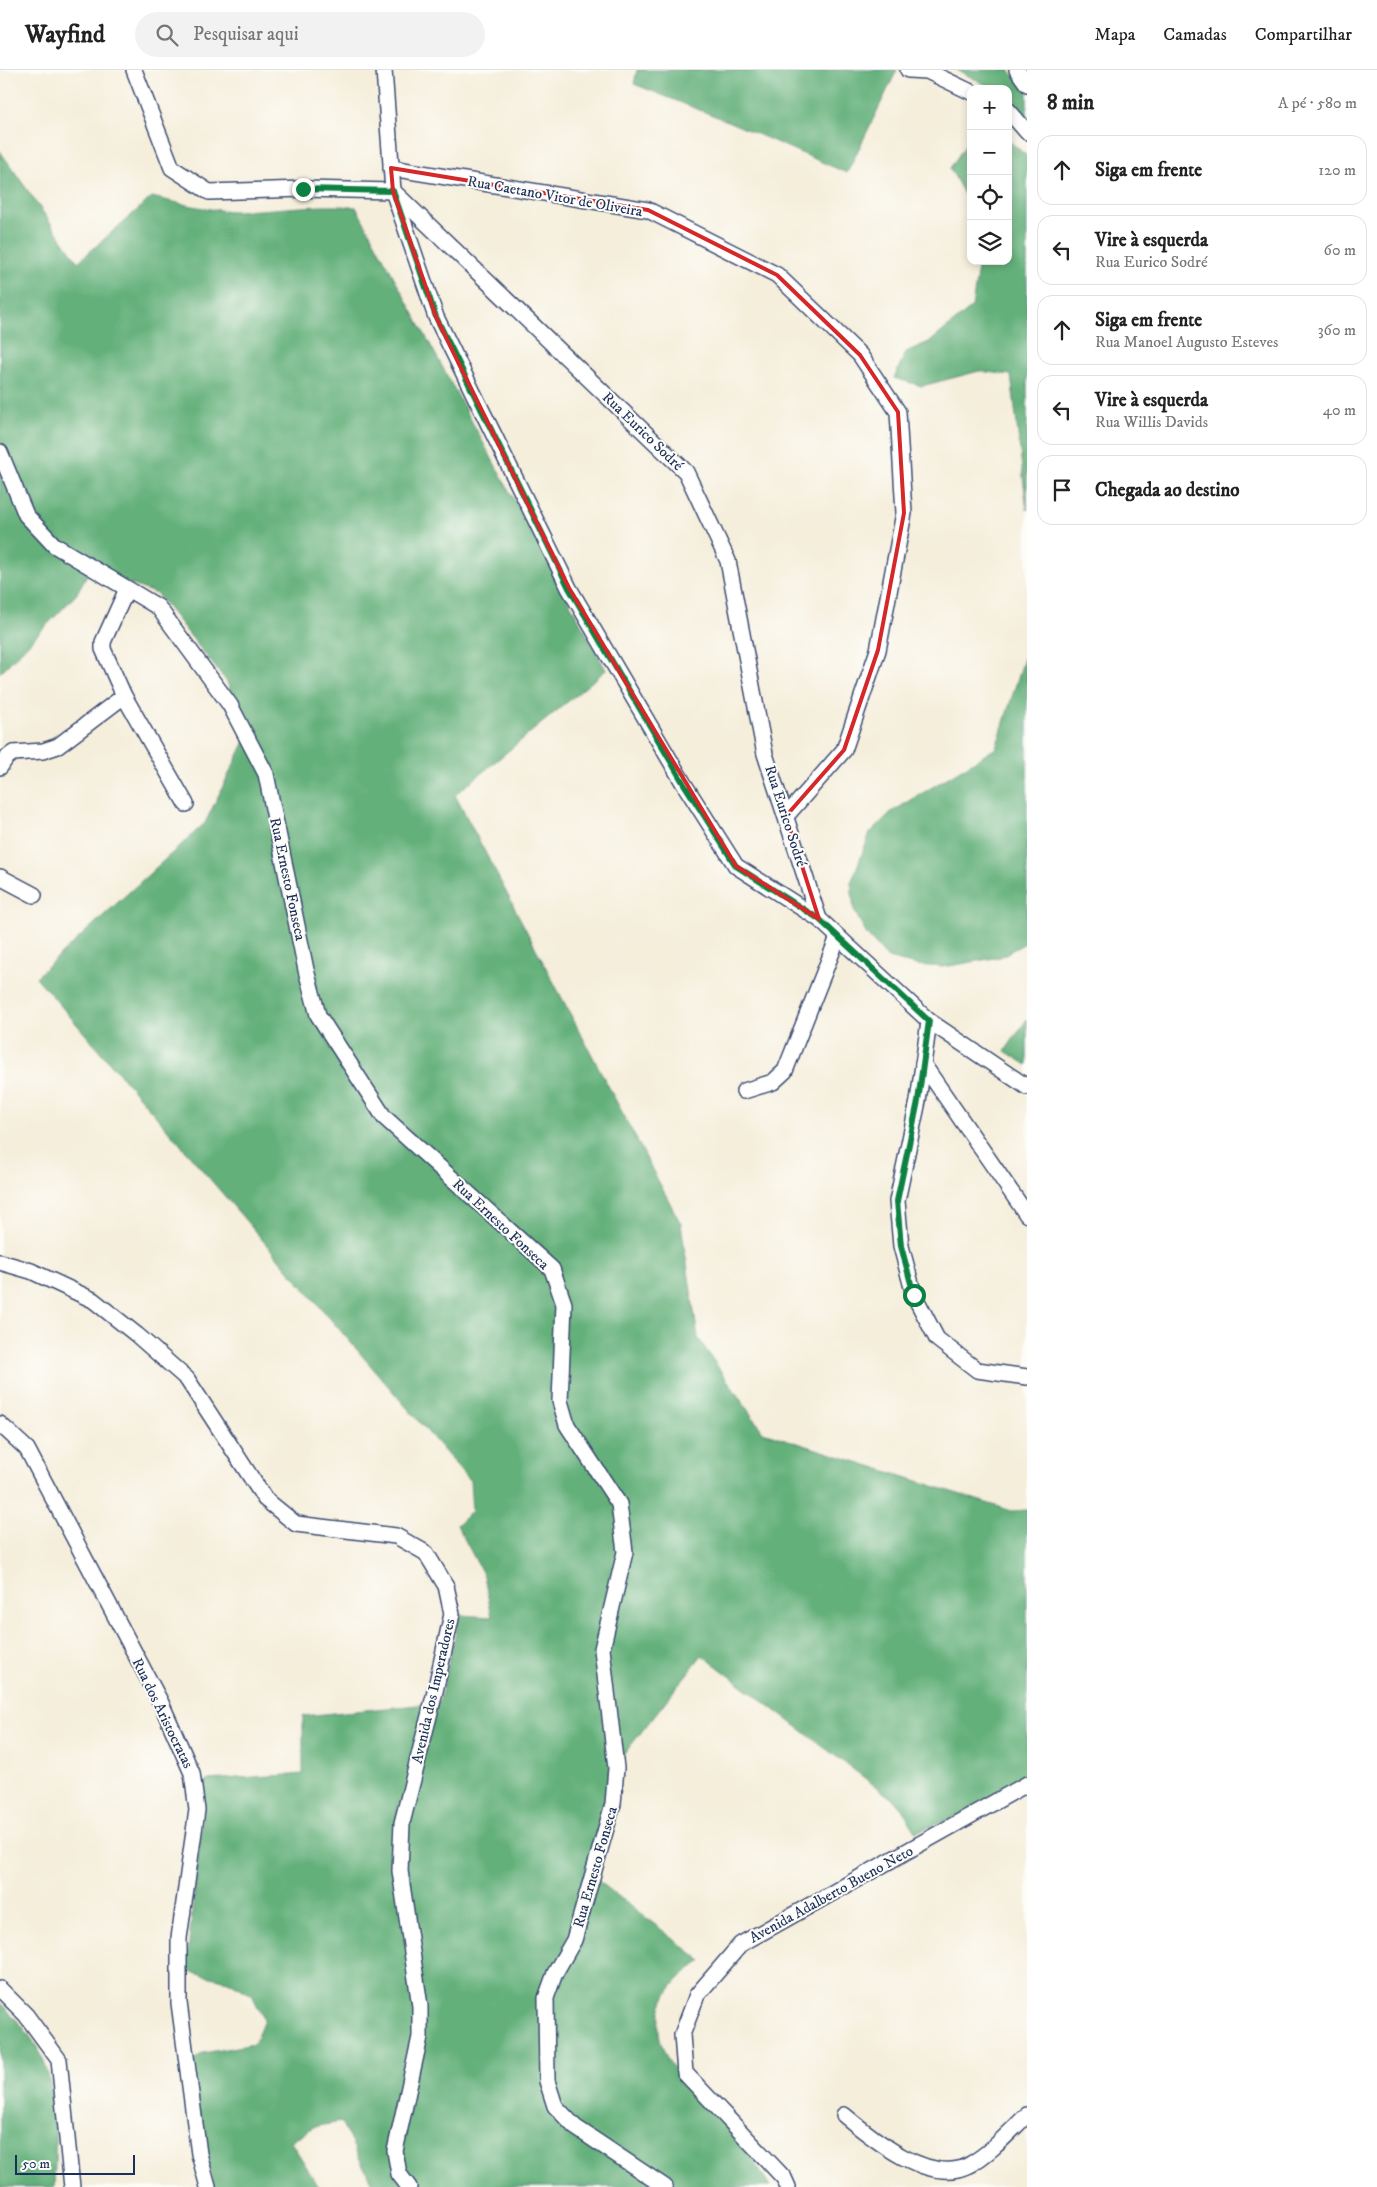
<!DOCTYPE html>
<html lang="pt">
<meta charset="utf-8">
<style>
:root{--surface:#fff;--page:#f2f2f2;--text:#222;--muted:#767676;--line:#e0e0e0}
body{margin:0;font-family:"IM FELL DW Pica",serif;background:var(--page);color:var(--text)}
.controls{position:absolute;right:15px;top:15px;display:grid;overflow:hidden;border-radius:10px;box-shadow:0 2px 8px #0003}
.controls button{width:45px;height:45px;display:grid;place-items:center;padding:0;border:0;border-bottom:1px solid var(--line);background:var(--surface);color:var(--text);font:25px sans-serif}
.scale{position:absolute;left:15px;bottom:12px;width:120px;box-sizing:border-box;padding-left:5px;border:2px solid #1b2f5e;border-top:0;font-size:14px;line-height:18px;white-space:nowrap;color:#1b2f5e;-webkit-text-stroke:4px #fdfcf7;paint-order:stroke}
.stop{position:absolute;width:15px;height:15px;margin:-11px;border:4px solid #0b8043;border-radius:50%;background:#fff}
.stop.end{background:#0b8043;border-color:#fff;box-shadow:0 1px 5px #0008}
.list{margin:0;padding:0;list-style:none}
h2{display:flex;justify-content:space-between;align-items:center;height:65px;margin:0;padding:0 20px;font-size:21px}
h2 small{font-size:16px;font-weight:400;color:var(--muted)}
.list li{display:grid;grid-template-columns:32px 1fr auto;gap:15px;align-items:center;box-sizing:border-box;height:70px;margin:0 10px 10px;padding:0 10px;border:1px solid var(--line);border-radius:15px}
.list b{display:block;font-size:19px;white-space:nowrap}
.list p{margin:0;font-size:16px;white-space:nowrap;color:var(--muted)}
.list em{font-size:16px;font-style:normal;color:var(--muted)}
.icon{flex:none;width:28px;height:28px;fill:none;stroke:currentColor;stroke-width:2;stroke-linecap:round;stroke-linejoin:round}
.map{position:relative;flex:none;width:1027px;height:2117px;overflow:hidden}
header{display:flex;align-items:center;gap:30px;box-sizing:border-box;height:70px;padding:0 25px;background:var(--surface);border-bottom:1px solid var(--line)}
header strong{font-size:24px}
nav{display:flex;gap:28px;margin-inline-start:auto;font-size:18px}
.search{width:350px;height:45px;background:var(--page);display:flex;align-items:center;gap:12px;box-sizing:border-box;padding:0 18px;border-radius:28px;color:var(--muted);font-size:19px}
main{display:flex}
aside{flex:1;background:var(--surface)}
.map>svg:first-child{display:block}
.forest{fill:#63b07a;stroke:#3f706c}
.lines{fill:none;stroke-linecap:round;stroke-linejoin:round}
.minor-casing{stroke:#3c4c71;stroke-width:18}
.minor{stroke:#fff;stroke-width:15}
.route{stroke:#0b8043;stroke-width:6}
.marked{fill:none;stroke:#d62828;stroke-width:4;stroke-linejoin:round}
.labels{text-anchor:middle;stroke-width:4;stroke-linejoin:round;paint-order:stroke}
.street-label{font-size:15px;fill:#1b2f5e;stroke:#fdfcf7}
</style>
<header>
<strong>Wayfind</strong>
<div class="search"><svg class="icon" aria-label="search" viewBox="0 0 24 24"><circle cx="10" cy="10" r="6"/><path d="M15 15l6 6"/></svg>Pesquisar aqui</div>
<nav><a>Mapa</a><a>Camadas</a><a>Compartilhar</a></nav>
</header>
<main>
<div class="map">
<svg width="1027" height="2117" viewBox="0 0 1027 2117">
<rect width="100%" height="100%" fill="#fdfcf7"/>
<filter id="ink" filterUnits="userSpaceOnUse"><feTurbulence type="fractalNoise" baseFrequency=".02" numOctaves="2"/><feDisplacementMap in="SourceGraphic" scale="10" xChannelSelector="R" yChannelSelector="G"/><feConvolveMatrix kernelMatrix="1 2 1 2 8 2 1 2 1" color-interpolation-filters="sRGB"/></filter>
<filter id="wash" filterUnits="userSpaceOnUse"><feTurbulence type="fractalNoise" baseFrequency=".0096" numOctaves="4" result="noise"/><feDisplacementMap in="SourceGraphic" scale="20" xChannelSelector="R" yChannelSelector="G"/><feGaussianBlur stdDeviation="1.12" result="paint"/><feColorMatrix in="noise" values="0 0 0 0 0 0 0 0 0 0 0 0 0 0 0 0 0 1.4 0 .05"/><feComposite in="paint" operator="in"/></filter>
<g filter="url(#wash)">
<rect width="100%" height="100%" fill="#f5eedb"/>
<!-- forest -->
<g class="forest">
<path d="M637 0H897L847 103 725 50 634 14Z"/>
<path d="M957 0H1009L1027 20V49L1008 29V19H994Z"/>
<path d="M971 67V137L950 98Z"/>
<path d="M1008 70 1027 86V440L1011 305 979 301 922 316 894 308 906 282 931 271 972 237 979 191H1008Z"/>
<path d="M0 81 78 192 152 127C179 133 205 140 232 141 273 141 314 133 356 137L606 600 455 725 681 1154 698 1268 763 1362 1012 1441 1027 1440V1707L974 1740 916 1762 899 1734 702 1585 624 1684 596 1809 702 1891C695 1896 687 1901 681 1907 650 1936 653 1975 679 2005 691 2020 708 2030 720 2045 739 2067 755 2093 770 2117H374L341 2052 313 2057 291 2072 319 2117H214L197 2050 188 1993 203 1983 254 1974 264 1949 252 1925 228 1911 186 1901 206 1710 303 1704V1646L439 1633 460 1545 492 1547 484 1506 457 1455 472 1441 470 1411 36 907 205 753 248 665 227 612 157 524 90 499 76 525 0 603Z"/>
<path d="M1027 579V872L1000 887 944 897 916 895 888 888 867 865 854 840 851 813 870 763 890 743 996 678Z"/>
<path d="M1027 949V995L1005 981Z"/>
<path d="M0 1933C12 1944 31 1965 39 1981 58 2016 56 2077 54 2117H0Z"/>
</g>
</g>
<g filter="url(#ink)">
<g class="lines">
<!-- minor casing -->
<g class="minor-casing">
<g id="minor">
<path d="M134 0 172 98 209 122 303 119 393 121"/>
<path d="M384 0 393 121 436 247 569 518 684 714 736 796 819 849"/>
<path d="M908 0 927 1 971 22"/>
<path d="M1017 0 1027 14"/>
<path d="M1008 40 1027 62"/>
<path d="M391 98 648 140 777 205 860 285 898 342 904 443 878 580 844 680 786 746"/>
<path d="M393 121 686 402 728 491 765 684 819 849 929 951 1027 1017"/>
<path d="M0 382 26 445 54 475 158 537 230 635 266 704 306 900 318 945 384 1047 552 1199 564 1234 560 1331 567 1355 619 1434 625 1482 602 1579 616 1698 613 1734 574 1870 555 1903 546 1928 547 2011 555 2036 575 2057 665 2117"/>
<path d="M127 519 103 572V579L124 626 186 734"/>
<path d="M0 697 6 688 13 683 43 681 58 676 124 626"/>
<path d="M0 807 34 825"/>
<path d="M929 951 918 1031 897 1131 901 1176 914 1225 937 1269 977 1300 1027 1307"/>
<path d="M923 994 1027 1145"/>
<path d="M744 1021 773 1012 785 1001 838 867"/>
<path d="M0 1192 31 1201 93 1230 137 1265 187 1309 265 1429 296 1454 396 1466 426 1483 446 1516 452 1544 434 1626 402 1753 400 1801 420 1936V1967L395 2081 399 2104 409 2117"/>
<path d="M0 1354 27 1379 161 1633 192 1703 197 1740 179 1868V1933L199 2084 208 2117"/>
<path d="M0 1919 26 1945 59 1990 72 2117"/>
<path d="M844 2045C873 2069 930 2116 969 2095 991 2083 1009 2062 1027 2045"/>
<path d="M788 2117 784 2108 685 2003 682 1965 697 1925 741 1874 1027 1714"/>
</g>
</g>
<!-- minor -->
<use href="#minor" class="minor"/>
</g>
</g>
<g class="lines" filter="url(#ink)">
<!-- route -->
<path class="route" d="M303 119 393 121 436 247 569 518 684 714 736 796 819 849 929 951 918 1031 897 1131 901 1176 914 1225"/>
</g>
<!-- marked area -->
<path class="marked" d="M391 98 648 140 777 205 860 285 898 342 904 443 878 580 844 680 786 746 819 849 736 796 569 518 436 247 393 121Z"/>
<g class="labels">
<!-- street labels -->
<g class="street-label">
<text transform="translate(555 126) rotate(10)" y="5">Rua Caetano Vitor de Oliveira</text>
<text transform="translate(643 361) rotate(44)" y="5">Rua Eurico Sodré</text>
<text transform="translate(786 746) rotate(72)" y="5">Rua Eurico Sodré</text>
<text transform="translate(288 809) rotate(78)" y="5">Rua Ernesto Fonseca</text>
<text transform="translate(501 1154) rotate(43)" y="5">Rua Ernesto Fonseca</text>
<text transform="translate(433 1621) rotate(-77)" y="5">Avenida dos Imperadores</text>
<text transform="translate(163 1643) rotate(64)" y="5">Rua dos Aristocratas</text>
<text transform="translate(595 1797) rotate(-74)" y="5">Rua Ernesto Fonseca</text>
<text transform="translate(831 1824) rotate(-29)" y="5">Avenida Adalberto Bueno Neto</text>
</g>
</g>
</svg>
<div class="controls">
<button>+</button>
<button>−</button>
<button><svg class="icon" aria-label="locate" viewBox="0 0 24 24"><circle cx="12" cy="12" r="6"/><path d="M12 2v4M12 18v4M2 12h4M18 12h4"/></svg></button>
<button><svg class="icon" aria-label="layers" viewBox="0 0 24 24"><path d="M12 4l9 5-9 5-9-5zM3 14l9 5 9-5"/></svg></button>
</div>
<div class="scale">50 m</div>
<div class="stop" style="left:914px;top:1225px"></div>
<div class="stop end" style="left:303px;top:119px"></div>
</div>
<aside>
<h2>8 min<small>A pé · 580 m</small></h2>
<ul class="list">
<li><svg class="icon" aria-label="ahead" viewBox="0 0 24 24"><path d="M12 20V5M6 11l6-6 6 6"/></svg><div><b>Siga em frente</b></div><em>120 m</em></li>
<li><svg class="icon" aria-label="left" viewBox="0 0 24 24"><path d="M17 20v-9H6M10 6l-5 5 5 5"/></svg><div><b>Vire à esquerda</b><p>Rua Eurico Sodré</p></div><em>60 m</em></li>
<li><svg class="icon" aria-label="ahead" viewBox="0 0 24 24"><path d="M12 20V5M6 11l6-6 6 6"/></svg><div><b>Siga em frente</b><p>Rua Manoel Augusto Esteves</p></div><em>360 m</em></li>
<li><svg class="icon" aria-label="left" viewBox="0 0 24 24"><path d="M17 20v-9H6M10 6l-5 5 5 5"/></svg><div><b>Vire à esquerda</b><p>Rua Willis Davids</p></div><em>40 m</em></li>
<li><svg class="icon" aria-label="arrive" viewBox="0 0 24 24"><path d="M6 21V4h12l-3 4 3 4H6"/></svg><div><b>Chegada ao destino</b></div></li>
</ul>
</aside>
</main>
